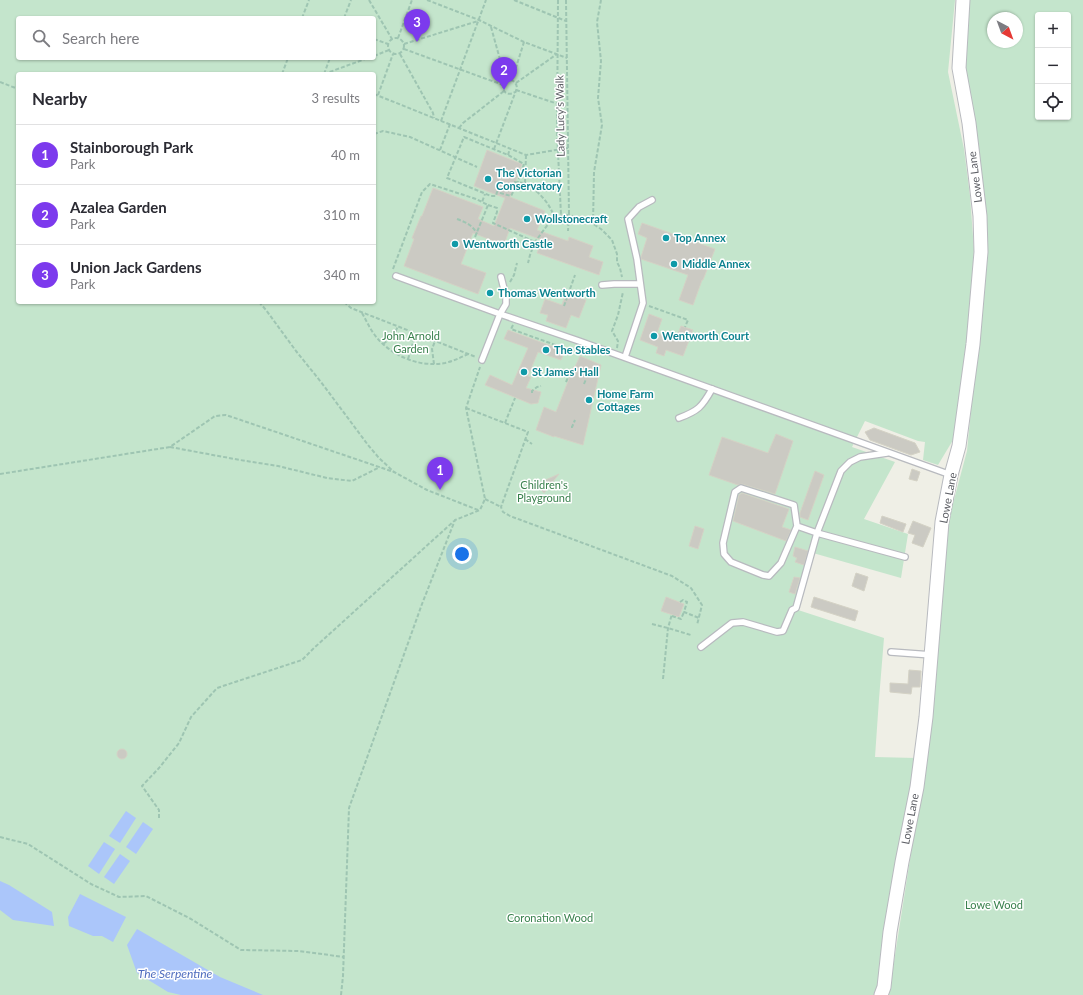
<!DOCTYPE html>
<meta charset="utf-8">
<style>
:root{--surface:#fff;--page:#f7f7f7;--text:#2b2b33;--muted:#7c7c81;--line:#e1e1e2;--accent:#7c3aed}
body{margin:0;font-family:Lato,sans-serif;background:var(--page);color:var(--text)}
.controls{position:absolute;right:12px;top:12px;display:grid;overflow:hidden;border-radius:4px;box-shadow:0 1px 3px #0004}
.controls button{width:36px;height:36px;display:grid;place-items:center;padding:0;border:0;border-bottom:1px solid var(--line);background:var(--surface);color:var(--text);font:20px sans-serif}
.compass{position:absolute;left:987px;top:12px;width:36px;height:36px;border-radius:50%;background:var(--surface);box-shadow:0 1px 3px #0004;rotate:139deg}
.you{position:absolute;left:462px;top:554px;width:14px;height:14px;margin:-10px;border:3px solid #fff;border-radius:50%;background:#1a73e8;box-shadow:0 0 0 6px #1a73e833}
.badge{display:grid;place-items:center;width:26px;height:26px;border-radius:50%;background:var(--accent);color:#fff;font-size:13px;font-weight:700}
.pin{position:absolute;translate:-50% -33px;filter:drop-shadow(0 1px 2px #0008)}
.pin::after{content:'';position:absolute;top:21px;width:14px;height:12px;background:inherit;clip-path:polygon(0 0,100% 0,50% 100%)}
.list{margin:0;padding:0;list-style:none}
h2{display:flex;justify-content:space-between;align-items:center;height:52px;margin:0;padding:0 16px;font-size:17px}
h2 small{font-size:13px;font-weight:400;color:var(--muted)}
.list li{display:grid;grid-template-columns:26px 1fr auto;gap:12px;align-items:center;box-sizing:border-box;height:60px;padding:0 16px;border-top:1px solid var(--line)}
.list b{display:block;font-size:15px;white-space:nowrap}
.list p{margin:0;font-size:13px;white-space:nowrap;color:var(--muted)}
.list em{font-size:13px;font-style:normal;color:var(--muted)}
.icon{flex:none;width:22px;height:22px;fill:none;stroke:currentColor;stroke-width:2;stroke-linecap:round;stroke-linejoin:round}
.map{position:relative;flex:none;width:1083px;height:995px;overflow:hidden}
.search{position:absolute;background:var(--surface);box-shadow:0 1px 3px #0004;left:16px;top:16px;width:360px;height:44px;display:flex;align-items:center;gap:10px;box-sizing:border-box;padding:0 14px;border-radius:4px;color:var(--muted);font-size:15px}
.panel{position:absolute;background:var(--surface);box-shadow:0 1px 3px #0004;left:16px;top:72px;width:360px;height:232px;border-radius:4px}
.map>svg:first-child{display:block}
.green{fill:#c4e5cc;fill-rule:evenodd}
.water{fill:#abc6fa}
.building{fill:#cbcac3;stroke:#d4d2c5}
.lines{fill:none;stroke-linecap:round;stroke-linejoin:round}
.service-casing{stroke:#b8babf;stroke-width:8}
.tertiary-casing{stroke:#b8babf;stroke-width:15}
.path{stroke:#9ec5b2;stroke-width:2;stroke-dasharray:4 2;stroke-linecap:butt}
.service{stroke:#fff;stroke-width:5.5}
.tertiary{stroke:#fff;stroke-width:13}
.culture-dot{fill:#0f9aa8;stroke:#fff;stroke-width:1.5}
.labels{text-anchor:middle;stroke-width:3;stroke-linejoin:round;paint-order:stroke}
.street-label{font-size:11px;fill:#5e6066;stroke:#fff}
.culture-label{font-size:11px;font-weight:bold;fill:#0d838f;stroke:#fff;text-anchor:start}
.park-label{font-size:11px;fill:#39814d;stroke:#fff}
.water-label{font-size:12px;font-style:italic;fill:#4e6cbe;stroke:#fff}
</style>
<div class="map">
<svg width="1083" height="995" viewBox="0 0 1083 995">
<rect width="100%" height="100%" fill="#efefe6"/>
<!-- green -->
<g class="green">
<path d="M0 0H955L948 72 964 149 970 196 974 250 967 338 959 407 953 440 938 465 923 460 925 442 918 441 865 421 852 447 895 462 864 519 908 534 901 578 813 553 795 609 884 638 879 699 875 757 916 758 877 991 876 995H0ZM18 18H374V58H18ZM18 74H374V302H18Z"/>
<path d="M969 0H1083V995H888L890 987 932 719 947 526 967 451 977 348 984 249 964 63ZM1038 15H1068V117H1038ZM993 18H1017V42H993Z"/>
</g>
<!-- water -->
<g class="water">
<path d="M126 811 136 818 120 843 109 836Z"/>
<path d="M143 822 153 829 136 854 126 847Z"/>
<path d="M104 842 115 849 99 874 88 866Z"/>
<path d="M120 854 130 861 114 884 104 877Z"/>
<path d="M0 881 9 885 52 912 54 926 13 920 0 910Z"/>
<path d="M80 894 126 917 113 942 102 936H93L69 926 68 917Z"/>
<path d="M137 929 220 977 263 995H181L168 992 137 973 127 945Z"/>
</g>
<!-- building -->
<g class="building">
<path d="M487 150 522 164 510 197 545 211 537 230 568 241 569 237 593 246 589 257 603 262 599 275 537 253 542 240 510 228 504 245 473 233 461 264 486 273 478 294 404 266 414 239 412 238 421 216H422L433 188 483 207 478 219 494 226 505 198 474 186Z"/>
<path d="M642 223 715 249 703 280H702L693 305 679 300 688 275 641 259V257L647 238 638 234Z"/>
<path d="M566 292 586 300 579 318 571 315 566 328 546 321 548 315 540 313 545 299 562 305Z"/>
<path d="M649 314 662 319 657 333 676 339 681 326 693 330 683 356 666 350 664 356 656 353 658 347 640 340Z"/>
<path d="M508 330 565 351 561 360 538 352 528 376 531 377 526 388 541 392 538 403 531 404 485 385 490 375 512 385 528 348 504 339Z"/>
<path d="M580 356 601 365 583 445 554 436V437L536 430 544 407 556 412 574 366 575 367Z"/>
<path d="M874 428 915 443 920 452 911 455 870 440 865 432Z"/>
<path d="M776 434 793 441 775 494 742 484 738 485 709 475 722 437 768 453Z"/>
<path d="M912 469 920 472 917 481 909 479Z"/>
<path d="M815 471 824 475 808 520 800 517V513Z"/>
<path d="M559 474 544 493 539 488 541 482Z"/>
<path d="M742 493 789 509 782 527 791 530 786 541 733 521 739 495Z"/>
<path d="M882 516 906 524 903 532 880 523Z"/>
<path d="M913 521 931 528 923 547 912 543 915 535 908 533Z"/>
<path d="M695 526 704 529 698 549 689 546Z"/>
<path d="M795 547 808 551 804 565 795 562 797 558 793 556Z"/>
<path d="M856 573 868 577 864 591 852 586Z"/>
<path d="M794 577 800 578 795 594 789 592Z"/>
<path d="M666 597 684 604 679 617 661 611Z"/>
<path d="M814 597 858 611 855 621 811 607Z"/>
<path d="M909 670 921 671 920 687H912L911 694 890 692V683L908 684Z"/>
<circle cx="122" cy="754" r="5"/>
</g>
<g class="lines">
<!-- service casing -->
<g class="service-casing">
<g id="service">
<path d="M396 276 500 314 482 360"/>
<path d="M501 277 506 297V304L500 314 579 341 951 475"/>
<path d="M602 285 614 284H640"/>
<path d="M625 357 643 303 637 259 628 219 639 207 652 200"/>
<path d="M679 418C698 411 702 407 712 389"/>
<path d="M797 526 781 563 769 576 763 575 731 562 724 554 723 543 735 492 741 488 794 505 797 526 817 533 841 471 850 462 860 457 887 453"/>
<path d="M701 647 732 623 743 622 777 632 783 631 792 610 796 608 817 533 905 557"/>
<path d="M891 652 932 655"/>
</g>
</g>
<!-- tertiary casing -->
<g class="tertiary-casing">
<path id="tertiary" d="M881 995 884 987 890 932 902 862 917 787 926 717 942 522 951 475 959 446 973 344 981 252 980 216 969 123 959 68 963 0"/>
</g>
<!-- path -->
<g class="path">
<path d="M369 0 392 39"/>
<path d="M427 0 479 20 524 42 567 58"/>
<path d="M514 0 566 21"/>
<path d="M558 0 557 131 561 215"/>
<path d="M566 0 569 215 568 231"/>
<path d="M302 18 309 0"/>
<path d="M344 18 351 0"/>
<path d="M491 27 506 81"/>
<circle cx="396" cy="46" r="8"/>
<path d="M398 38 412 0"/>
<path d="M374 39 388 44"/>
<path d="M404 44 478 21"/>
<path d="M404 49 503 85"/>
<path d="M400 54 433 113 434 118"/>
<path d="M374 56 389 50"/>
<path d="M282 74 288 58"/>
<path d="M324 74 368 58"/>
<path d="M324 74 330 58"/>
<path d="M512 80 524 42"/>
<path d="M0 82 18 89"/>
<path d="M516 83 557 54"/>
<path d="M516 90 567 107"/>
<path d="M374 94 526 155 568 148"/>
<path d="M378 95 393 54"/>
<path d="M441 121 486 0"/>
<path d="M459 128 463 123 504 91"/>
<path d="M374 134 383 131 410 137 477 167"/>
<path d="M464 137 508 155 524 164 518 182 511 196 497 192 496 196H491L447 178Z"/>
<path d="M494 149 517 88C516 80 510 78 504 83 501 91 507 97 515 92"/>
<path d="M440 150 450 124"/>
<path d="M508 155 510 148"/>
<path d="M526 155 525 183C539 192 548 201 554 216L535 242"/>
<path d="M514 182 525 183"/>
<path d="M488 205 497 208V212L493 223 535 242 530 255 528 263"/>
<path d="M554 216 569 215 587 220 601 229 612 240 617 254V262L620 268 622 277"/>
<path d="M457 219C465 222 473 225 477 234"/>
<path d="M593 224 594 172 602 125 598 98 601 61 597 22 601 0"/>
<path d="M475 237 488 205 482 202 485 194"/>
<path d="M393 269 422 192 430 184 476 199 482 202"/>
<path d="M510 282 514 275 517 263"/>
<path d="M259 302 266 310 296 351 321 382 368 445 379 458 394 472 427 490 478 510"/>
<path d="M344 302 351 308 476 357"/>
<path d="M564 306 575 275"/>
<path d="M649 306 688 320 685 327"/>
<path d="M362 313C366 320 369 327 374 334 389 355 419 368 445 363 453 361 460 358 468 354"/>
<path d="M513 325 511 329 575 352"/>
<path d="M383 344C390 339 395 334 398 326"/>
<path d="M617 348 618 341 612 331 618 315 623 292"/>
<path d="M408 359 416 333"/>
<path d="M434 364 432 349 435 341"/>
<path d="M566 382 570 373"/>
<path d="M584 384 586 379"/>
<path d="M532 393V391L537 387 541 386"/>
<path d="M466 408 528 432 501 507 503 512 510 516 672 576 691 588 702 605 697 625"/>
<path d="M505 423 515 398"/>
<path d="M571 427H572L575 420"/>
<path d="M525 439 532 444"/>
<path d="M170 447 240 460 278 466 327 478 352 481 380 467"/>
<path d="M0 474 170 447 215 416 226 415 394 472"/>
<path d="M485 499 501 507"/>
<path d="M680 602 683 600 687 602 684 612 699 618"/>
<path d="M672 616 681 619 684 612"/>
<path d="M652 624 668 628 691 635"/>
<path d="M663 679 668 628 672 614"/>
<path d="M159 818V810L142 786 159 768 179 743 191 717 217 688 302 660 314 648 454 521"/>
<path d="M0 837 28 844 91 884 119 897 146 896 191 919 241 950 299 951 344 957"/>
<path d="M341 995 343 976 349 808 422 604 455 520 480 510 485 499 466 408 480 367"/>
</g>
<!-- service -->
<use href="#service" class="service"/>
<!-- tertiary -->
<use href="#tertiary" class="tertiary"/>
</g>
<!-- markers -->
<g class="culture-dot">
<circle cx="488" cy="179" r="4"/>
<circle cx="527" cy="219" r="4"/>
<circle cx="666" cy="238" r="4"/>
<circle cx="455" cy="244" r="4"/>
<circle cx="674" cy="264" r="4"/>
<circle cx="490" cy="293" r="4"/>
<circle cx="654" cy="336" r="4"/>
<circle cx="546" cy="350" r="4"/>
<circle cx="524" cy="372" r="4"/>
<circle cx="589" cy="400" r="4"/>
</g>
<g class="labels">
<!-- street labels -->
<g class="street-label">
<text transform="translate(560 116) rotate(-91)" y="4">Lady Lucy's Walk</text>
<text transform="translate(975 177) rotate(-97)" y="4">Lowe Lane</text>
<text transform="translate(948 498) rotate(-79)" y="4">Lowe Lane</text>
<text transform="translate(910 819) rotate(-79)" y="4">Lowe Lane</text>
</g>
<!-- culture labels -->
<g class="culture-label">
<text x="496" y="177">The Victorian<tspan x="496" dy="13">Conservatory</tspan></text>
<text x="535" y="223">Wollstonecraft</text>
<text x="674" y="242">Top Annex</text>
<text x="463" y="248">Wentworth Castle</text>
<text x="682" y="268">Middle Annex</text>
<text x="498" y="297">Thomas Wentworth</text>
<text x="662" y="340">Wentworth Court</text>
<text x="554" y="354">The Stables</text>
<text x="532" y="376">St James' Hall</text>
<text x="597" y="398">Home Farm<tspan x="597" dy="13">Cottages</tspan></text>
</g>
<!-- park labels -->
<g class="park-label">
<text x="411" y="340">John Arnold<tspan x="411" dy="13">Garden</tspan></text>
<text x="544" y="489">Children's<tspan x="544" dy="13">Playground</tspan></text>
<text x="994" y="909">Lowe Wood</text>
<text x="550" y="922">Coronation Wood</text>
</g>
<!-- water labels -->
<g class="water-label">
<text x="175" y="978">The Serpentine</text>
</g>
</g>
</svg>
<div class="controls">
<button>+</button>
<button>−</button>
<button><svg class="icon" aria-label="locate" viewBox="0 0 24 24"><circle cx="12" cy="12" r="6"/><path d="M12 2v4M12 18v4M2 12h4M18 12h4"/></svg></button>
</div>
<svg class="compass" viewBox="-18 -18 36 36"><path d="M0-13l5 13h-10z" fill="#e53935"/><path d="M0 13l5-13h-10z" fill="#7c7c81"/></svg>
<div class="you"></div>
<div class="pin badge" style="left:440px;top:490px">1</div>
<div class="pin badge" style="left:504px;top:90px">2</div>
<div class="pin badge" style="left:417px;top:42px">3</div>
<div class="search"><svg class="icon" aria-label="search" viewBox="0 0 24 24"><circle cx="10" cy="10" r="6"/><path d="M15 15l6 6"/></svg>Search here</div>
<section class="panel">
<h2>Nearby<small>3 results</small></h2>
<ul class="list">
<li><span class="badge">1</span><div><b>Stainborough Park</b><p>Park</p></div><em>40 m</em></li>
<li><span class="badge">2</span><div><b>Azalea Garden</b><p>Park</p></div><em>310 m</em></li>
<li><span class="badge">3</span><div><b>Union Jack Gardens</b><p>Park</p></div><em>340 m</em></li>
</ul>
</section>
</div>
